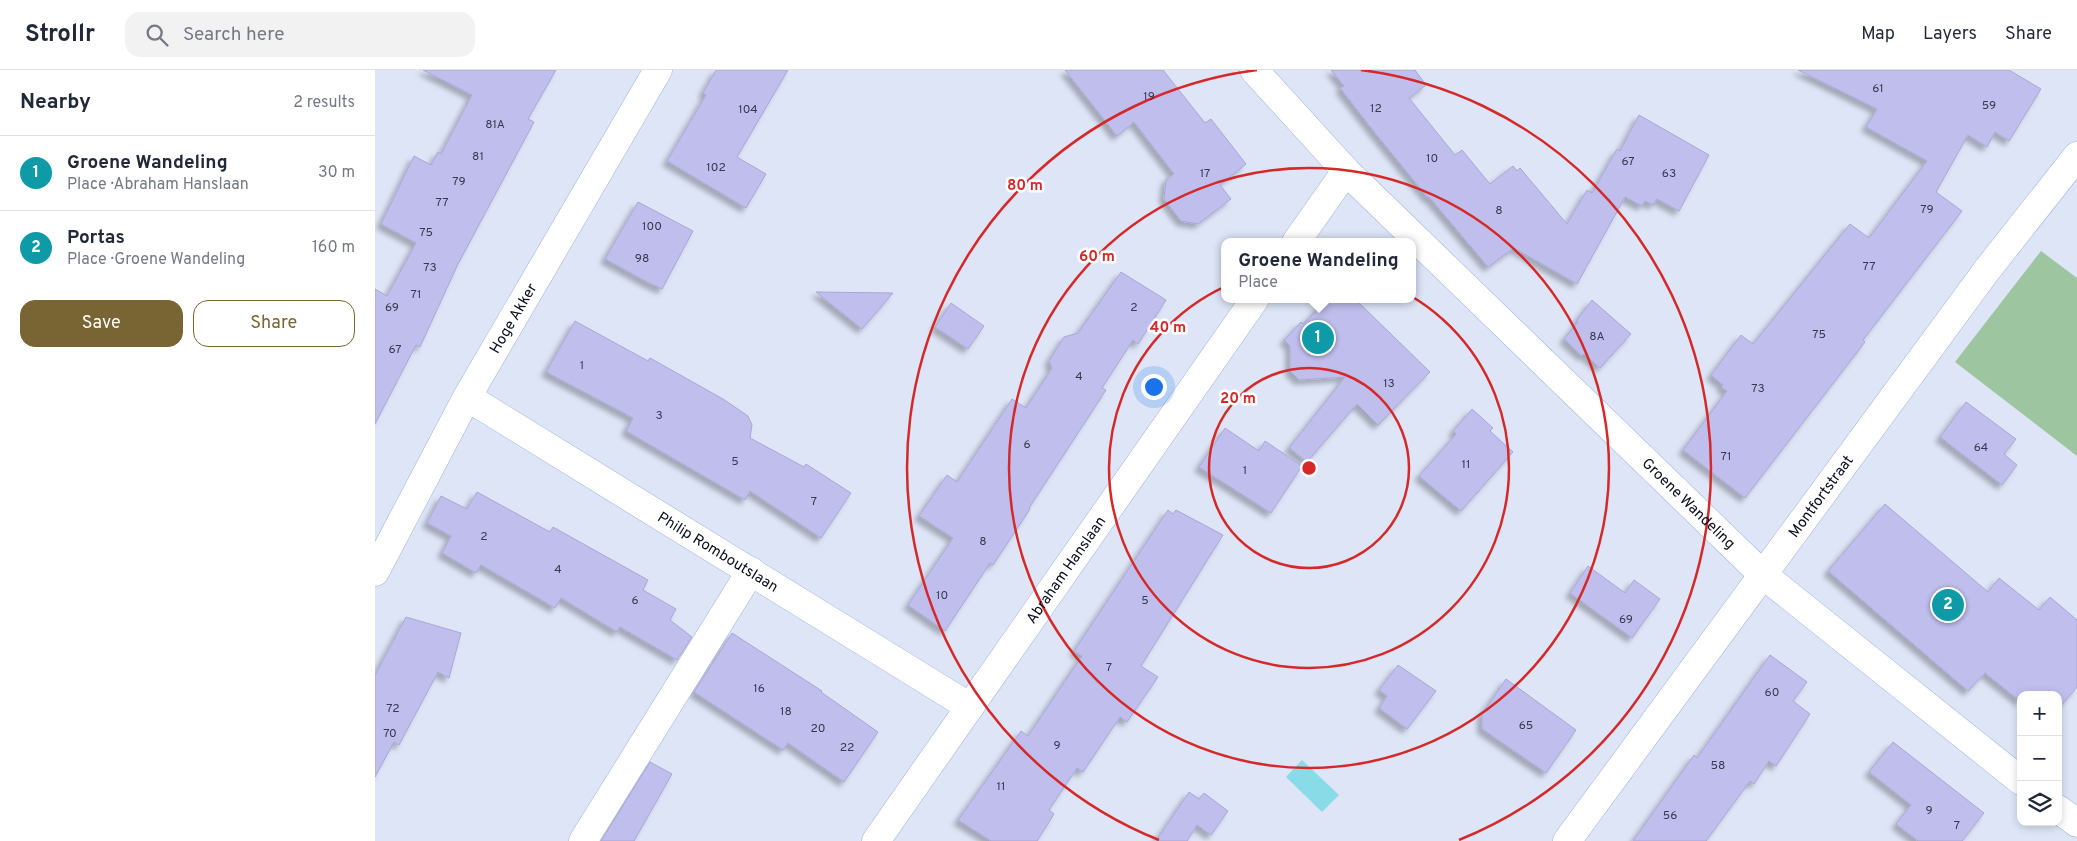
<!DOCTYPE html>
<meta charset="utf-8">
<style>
:root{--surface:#fff;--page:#f2f2f3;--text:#1f2937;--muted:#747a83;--line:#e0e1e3;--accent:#796433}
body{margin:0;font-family:Overpass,sans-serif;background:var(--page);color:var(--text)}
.controls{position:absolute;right:15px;bottom:15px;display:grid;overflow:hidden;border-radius:10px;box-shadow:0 2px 8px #0003}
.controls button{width:45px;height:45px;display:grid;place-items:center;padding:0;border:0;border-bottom:1px solid var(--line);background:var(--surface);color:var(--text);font:25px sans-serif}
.you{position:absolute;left:778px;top:316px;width:18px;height:18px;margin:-12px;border:4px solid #fff;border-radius:50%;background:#1a73e8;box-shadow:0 0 0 8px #1a73e833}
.badge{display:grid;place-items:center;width:32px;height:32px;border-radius:50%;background:var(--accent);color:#fff;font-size:16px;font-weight:700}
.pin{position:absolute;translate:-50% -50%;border:2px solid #fff;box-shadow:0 1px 5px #0006}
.popup{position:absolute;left:846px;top:168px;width:195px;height:65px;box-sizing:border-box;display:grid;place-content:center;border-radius:10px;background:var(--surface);filter:drop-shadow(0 1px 4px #0005);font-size:16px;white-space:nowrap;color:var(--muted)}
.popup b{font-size:19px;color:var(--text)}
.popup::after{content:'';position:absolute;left:50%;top:100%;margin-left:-10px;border:10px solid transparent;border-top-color:var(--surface)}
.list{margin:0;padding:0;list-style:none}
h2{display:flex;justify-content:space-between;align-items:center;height:65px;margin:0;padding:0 20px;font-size:21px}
h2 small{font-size:16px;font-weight:400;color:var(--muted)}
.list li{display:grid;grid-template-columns:32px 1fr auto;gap:15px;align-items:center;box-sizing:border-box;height:75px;padding:0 20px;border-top:1px solid var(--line)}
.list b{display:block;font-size:19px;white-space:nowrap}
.list p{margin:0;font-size:16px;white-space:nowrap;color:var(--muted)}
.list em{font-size:16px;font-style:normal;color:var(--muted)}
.actions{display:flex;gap:10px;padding:15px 20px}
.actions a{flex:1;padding:11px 0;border:1px solid var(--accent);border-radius:15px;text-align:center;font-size:18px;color:var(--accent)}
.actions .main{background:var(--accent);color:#fff}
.icon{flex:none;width:28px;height:28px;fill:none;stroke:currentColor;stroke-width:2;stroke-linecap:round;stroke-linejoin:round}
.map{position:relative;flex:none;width:1702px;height:771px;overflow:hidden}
header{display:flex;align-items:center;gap:30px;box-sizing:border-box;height:70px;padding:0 25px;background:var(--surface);border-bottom:1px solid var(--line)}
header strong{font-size:24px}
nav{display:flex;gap:28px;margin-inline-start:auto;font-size:18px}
.search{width:350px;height:45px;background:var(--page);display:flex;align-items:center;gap:12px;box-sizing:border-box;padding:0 18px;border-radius:15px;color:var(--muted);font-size:19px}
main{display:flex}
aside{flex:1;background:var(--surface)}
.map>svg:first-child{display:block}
.green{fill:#9dc6a0}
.water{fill:#89dce7}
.building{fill:#c0beed;stroke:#a9a7d5;filter:url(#shadow)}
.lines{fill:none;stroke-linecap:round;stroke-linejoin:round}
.minor-casing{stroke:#9fb2dd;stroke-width:29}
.minor{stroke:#fff;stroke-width:28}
.ring{fill:none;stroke:#d62828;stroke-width:2.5}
.labels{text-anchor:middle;stroke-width:5;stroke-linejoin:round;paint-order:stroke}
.number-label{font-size:12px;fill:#363a51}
.street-label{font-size:15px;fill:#080e1d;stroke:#fff}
.centre{fill:#d62828;stroke:#fff;stroke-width:2.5}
.ring-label{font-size:15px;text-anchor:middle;font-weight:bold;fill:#d62828;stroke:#fff;stroke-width:5;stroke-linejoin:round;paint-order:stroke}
</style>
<header>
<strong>Strollr</strong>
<div class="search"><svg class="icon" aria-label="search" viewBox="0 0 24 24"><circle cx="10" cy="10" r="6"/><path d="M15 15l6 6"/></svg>Search here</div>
<nav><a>Map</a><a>Layers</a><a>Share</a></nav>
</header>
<main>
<aside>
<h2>Nearby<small>2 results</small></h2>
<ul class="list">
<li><span class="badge" style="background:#0f9aa8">1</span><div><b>Groene Wandeling</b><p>Place · Abraham Hanslaan</p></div><em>30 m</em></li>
<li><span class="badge" style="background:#0f9aa8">2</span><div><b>Portas</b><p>Place · Groene Wandeling</p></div><em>160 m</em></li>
</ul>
<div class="actions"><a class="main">Save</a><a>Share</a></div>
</aside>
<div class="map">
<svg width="1702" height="771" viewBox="0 0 1702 771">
<defs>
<filter id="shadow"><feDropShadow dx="-4.5" dy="4.5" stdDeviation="2.5" flood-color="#0004"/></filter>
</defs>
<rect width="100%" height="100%" fill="#dde5f7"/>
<!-- green -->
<path class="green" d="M1666 181 1702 208V386L1580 292Z"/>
<!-- water -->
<path class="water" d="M927 690 964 725 947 742 911 707Z"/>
<!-- building -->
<g class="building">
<path d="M48 0H181L153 49 159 52 83 194 45 277 41 275 0 354V219L12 226 41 173 6 154 39 86 56 95 63 82 66 84 97 25Z"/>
<path d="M341 0H413L362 87 391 104 371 138 292 91 331 25 328 23Z"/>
<path d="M690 0H788L830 53 836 49 871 94 845 115 856 129 823 154 806 151 789 129 791 110 799 104 759 52 742 66Z"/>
<path d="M956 0H1040L1051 15 1034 28 1080 85 1087 80 1115 114 1138 96 1142 101 1145 98 1192 154 1212 120 1217 123 1242 79 1245 81 1264 45 1334 85 1304 141 1282 129 1278 135 1270 131 1267 136 1250 127 1202 214 1139 178 1113 197 1054 127 1053 128 1000 63 965 18 969 16Z"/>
<path d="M1423 0H1634L1666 19 1634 71 1620 62 1612 77 1593 65 1561 122 1587 141 1488 270 1490 272 1370 428 1308 380 1352 321 1346 317 1348 315 1336 305 1366 265 1378 274 1475 154 1494 168 1552 91 1491 57 1502 39Z"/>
<path d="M263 132 318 161 287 219 272 212 230 189Z"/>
<path d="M746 202 791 230 763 274 758 270 727 318 731 320 654 438 655 439 618 495 615 493 570 561 533 535 578 468 544 446 572 405 582 412 637 329 651 338 677 298 674 291 689 267 703 263Z"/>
<path d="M441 222 518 223 487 259Z"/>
<path d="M952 229H980L1055 302 1003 355 982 334 932 392 914 378 970 307 924 310 915 301V276L909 270 926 252 928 254Z"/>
<path d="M1217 230 1256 264 1225 298 1209 284 1207 286 1189 269 1203 252 1201 251Z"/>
<path d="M576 233 609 256 593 279 560 257Z"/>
<path d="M200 251 273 291 275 288 348 329 373 346 377 355 375 368 429 397 431 394 476 423 446 468 375 421 370 430 251 361 258 348 171 302Z"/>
<path d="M1591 332 1641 369 1629 384 1642 395 1627 415 1565 367Z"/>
<path d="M1097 339 1118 358 1115 361 1138 382 1086 441 1044 406 1081 364 1078 361Z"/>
<path d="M850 358 884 381 890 371 927 396 896 443 824 397Z"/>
<path d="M102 422 175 462 178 457 273 510 268 520 301 539 295 550 317 567 302 590 245 557 242 562 186 528 180 538 106 495 101 503 67 483 76 466 52 453 66 426 92 439Z"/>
<path d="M1510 434 1613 522 1624 508 1664 540 1675 527 1702 550V617L1683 639V625H1646V632L1610 603 1593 621 1453 501Z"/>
<path d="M793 440 798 444 801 440 848 465 766 596 783 607 752 652 745 647 708 702 702 698 674 740 679 744 662 771H616L583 750 646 661 653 666 690 611 707 586 699 581Z"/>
<path d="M1213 496 1250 523 1259 510 1285 529 1257 568 1195 523Z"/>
<path d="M31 547 86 563 74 608 63 602 24 675 19 672 0 707V605Z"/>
<path d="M357 563 447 621 446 622 503 662 469 712 413 673 408 680 319 622Z"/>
<path d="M1395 585 1432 612 1418 631 1435 644 1401 696 1394 691 1379 714 1375 711 1331 771H1258L1319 685 1322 688Z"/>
<path d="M1023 595 1061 621 1032 659 1004 638 1012 626 1004 620Z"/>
<path d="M1131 609 1201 660 1171 703 1107 659V644Z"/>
<path d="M1518 672 1609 743 1587 771H1543L1521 754 1536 735 1494 702Z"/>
<path d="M275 692 297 704 259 771H226Z"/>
<path d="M814 722 824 729 829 723 853 741 836 765 822 755 812 771H781Z"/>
</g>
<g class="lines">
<!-- minor casing -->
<g class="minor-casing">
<g id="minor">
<path id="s1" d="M879 0 971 101 1387 504 1646 711"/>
<path d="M921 172 971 101"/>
<path id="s2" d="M92 327 595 637"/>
<path id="s3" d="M0 502 92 327 283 0"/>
<path d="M1683 739 1702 753"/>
<path d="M208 771 376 501"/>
<path id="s4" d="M501 771 880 229"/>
<path id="s5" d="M1192 771 1612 200 1702 86"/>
</g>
</g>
<!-- minor -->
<use href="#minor" class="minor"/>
</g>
<!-- distance rings -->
<g class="ring">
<circle cx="934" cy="398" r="100"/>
<circle cx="934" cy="398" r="200"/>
<circle cx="934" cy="398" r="300"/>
<path d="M784 770A401 401 0 0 1 882 0M986 0A401 401 0 0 1 1084 770"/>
</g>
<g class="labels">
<!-- number labels -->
<g class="number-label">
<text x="1503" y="22">61</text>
<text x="774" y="30">19</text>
<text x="1614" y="39">59</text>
<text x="1001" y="42">12</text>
<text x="373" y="43">104</text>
<text x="120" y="58">81A</text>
<text x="103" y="90">81</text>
<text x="1057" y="92">10</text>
<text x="1253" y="95">67</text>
<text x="341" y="101">102</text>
<text x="830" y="107">17</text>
<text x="1294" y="107">63</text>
<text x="84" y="115">79</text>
<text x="67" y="136">77</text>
<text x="1552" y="143">79</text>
<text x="1124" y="144">8</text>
<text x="277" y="160">100</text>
<text x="51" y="166">75</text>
<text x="267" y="192">98</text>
<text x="1494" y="200">77</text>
<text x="55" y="201">73</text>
<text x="41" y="228">71</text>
<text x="17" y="241">69</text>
<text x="759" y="241">2</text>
<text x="1444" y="268">75</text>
<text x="1222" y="270">8A</text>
<text x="20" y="283">67</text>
<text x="207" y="299">1</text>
<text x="704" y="310">4</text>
<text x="1014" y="317">13</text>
<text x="1383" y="322">73</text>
<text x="284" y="349">3</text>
<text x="652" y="378">6</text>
<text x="1606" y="381">64</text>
<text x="1351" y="390">71</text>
<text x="360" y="395">5</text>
<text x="1091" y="398">11</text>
<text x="870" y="404">1</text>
<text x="439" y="435">7</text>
<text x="109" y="470">2</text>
<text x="608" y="475">8</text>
<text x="183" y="503">4</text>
<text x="567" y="529">10</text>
<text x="260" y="534">6</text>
<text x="770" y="534">5</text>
<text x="1251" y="553">69</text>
<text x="734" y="601">7</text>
<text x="384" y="622">16</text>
<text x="1397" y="626">60</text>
<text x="18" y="642">72</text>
<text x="411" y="645">18</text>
<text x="1151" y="659">65</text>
<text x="443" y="662">20</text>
<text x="15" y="667">70</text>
<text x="682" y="679">9</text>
<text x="472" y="681">22</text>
<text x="1343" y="699">58</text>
<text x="626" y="720">11</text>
<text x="1554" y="744">9</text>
<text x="1295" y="749">56</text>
<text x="1582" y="759">7</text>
</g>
<!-- street labels -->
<g class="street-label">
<text dy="5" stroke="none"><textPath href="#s3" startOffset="289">Hoge Akker</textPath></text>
<text dy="5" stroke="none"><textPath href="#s5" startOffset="428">Montfortstraat</textPath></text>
<text dy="5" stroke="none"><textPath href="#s1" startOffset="614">Groene Wandeling</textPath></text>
<text dy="5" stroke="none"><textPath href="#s2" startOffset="295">Philip Romboutslaan</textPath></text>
<text dy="5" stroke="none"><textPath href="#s4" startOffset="331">Abraham Hanslaan</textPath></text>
</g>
</g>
<circle cx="934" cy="398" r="8" class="centre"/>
<g class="ring-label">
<text x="650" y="120">80 m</text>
<text x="722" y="191">60 m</text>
<text x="793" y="262">40 m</text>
<text x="863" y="333">20 m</text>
</g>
</svg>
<div class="controls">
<button>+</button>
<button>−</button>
<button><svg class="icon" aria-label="layers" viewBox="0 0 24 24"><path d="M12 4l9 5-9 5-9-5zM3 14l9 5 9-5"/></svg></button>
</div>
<div class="you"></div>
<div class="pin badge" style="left:943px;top:268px;background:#0f9aa8">1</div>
<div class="popup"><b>Groene Wandeling</b>Place</div>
<div class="pin badge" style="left:1573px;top:535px;background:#0f9aa8">2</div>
</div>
</main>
